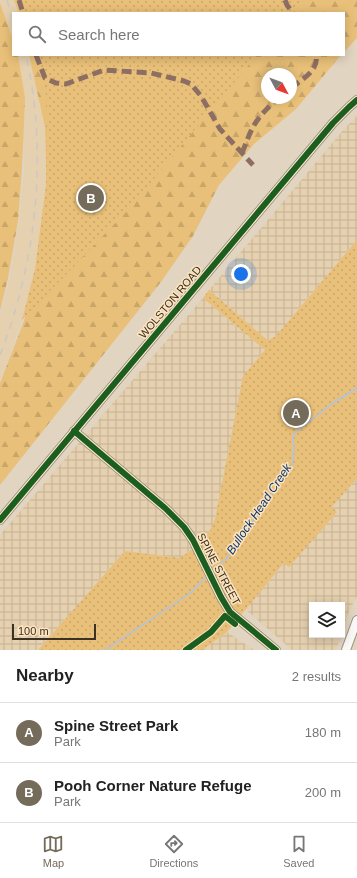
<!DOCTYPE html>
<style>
:root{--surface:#fff;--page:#f2f2f2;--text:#222;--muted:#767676;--line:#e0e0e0;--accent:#756b5a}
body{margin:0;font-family:Helvetica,sans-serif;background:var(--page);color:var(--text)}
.controls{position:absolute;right:12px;bottom:12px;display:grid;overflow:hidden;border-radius:0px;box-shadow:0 2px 10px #0003}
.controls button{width:36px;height:36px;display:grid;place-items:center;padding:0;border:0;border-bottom:1px solid var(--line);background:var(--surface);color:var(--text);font:20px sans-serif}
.compass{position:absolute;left:261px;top:68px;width:36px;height:36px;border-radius:50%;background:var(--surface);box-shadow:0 2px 10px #0003;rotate:131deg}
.scale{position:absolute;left:12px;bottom:10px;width:84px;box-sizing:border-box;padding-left:4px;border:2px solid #3b3223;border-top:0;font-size:11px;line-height:14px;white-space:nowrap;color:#3b3223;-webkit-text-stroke:3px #fde4bf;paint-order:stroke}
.you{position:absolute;left:241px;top:274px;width:14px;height:14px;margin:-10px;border:3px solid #fff;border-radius:50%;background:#1a73e8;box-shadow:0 0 0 6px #1a73e833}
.badge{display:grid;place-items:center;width:26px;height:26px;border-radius:50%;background:var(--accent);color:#fff;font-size:13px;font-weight:700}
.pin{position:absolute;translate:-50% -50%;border:2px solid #fff;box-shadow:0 1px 4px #0006}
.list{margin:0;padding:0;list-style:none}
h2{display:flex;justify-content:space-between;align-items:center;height:52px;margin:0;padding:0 16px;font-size:17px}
h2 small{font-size:13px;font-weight:400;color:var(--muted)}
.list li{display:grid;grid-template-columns:26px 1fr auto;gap:12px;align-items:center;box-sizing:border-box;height:60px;padding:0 16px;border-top:1px solid var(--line)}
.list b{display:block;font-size:15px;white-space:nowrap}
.list p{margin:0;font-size:13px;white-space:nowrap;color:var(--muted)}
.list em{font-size:13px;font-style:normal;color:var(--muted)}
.icon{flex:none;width:22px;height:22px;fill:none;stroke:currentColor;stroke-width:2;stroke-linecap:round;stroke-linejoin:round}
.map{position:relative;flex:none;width:357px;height:650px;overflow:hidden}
.search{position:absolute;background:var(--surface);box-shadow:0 2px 10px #0003;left:12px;right:12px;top:12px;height:44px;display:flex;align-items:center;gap:10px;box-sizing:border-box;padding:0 14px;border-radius:0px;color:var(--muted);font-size:15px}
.sheet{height:172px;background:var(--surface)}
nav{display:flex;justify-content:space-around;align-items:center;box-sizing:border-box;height:56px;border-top:1px solid var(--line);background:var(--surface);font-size:11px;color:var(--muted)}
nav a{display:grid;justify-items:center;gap:2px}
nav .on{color:var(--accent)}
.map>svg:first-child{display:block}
.built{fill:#e5d0af}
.industrial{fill:url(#industrial-grid)}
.forest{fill:url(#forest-firs);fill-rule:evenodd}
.park{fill:url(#park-dots)}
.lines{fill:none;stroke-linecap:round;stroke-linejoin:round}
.stream{stroke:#adc4e6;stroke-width:1.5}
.minor-casing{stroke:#9b9182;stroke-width:10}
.minor{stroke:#faf9f6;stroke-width:8}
.rail{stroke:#ccc8c2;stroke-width:1.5;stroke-dasharray:7 7;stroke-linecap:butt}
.quiet{stroke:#8d6e63;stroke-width:5;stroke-dasharray:10 5;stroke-linecap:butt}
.cycleway-casing{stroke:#fde4bf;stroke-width:8}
.cycleway{stroke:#1b5e20;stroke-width:6}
.labels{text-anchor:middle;stroke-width:3;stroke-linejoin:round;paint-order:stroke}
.street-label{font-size:11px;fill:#3b3223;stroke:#fde4bf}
.water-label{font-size:12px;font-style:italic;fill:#09346d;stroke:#fde4bf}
</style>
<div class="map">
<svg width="357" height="650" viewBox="0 0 357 650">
<defs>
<pattern id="industrial-grid" width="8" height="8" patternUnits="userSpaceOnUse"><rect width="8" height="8" fill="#e5d0af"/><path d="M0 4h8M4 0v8" fill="none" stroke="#c5b396"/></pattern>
<pattern id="forest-firs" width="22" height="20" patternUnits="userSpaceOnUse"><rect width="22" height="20" fill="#e9c079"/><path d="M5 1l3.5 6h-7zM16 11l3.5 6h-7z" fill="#c9a568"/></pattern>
<pattern id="park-dots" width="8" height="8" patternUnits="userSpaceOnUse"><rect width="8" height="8" fill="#e9c079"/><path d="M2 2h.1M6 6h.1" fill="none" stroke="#c9a568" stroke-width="1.8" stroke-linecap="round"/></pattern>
</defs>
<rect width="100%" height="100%" fill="#e1d4c0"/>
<!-- built -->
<path class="built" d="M0 0H18L23 13H13V55H37L47 102 46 185 35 269 22 320 5 368 0 379V316L10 278 19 221 24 173V152L20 102 0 10Z"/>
<!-- industrial -->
<g class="industrial">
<path d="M357 116V240L276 336 269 340 266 339 209 290 345 128Z"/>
<path d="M203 298 265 350 243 376 215 519 212 528 204 540 180 558 125 551 38 650H0V535Z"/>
<path d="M357 478V596L349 611 342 632V605H312V635H341L336 650H292L245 609Z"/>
<path d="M227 632 254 650H202Z"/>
</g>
<!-- forest -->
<g class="forest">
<path d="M14 0H357V38L344 52V13H19Z"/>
<path d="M0 3 13 40V55H18L25 98 22 168 18 221 8 278 0 311Z"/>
<path d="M29 55H341L296 109 254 144 219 185 193 236 161 282 0 485V383L24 321 39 260 47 189 45 127ZM267 74H291V98H267Z"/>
</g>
<!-- park -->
<g class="park">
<path d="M18 0H302L292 13H23Z"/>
<path d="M37 55H257L127 211 22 320 35 269 46 185 47 102 42 71Z"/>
<path d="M357 240V478L332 507 337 512 289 567 284 563 227 632 202 650H38L125 551 180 558C198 545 207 541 215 519L243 376 265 350 203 298 209 290 266 339 269 340 276 336Z"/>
</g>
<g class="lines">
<!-- stream -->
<g class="stream">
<path d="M211 572 226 559 292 466 294 450 293 436 297 431 333 403 357 388"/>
<path d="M105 650 189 594 207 576"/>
</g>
<!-- minor casing -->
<g class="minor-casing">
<g id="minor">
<path d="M74 431 165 508 184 527 193 540 221 597 230 612 276 650"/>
<path d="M0 520 333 123 349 107 357 100"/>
<path d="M346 650 357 620"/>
</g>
</g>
<!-- minor -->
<use href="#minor" class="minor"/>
<!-- rail -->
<g class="rail">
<path d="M7 0 13 21"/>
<path d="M0 355C37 260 48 154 26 55"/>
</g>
<!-- quiet -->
<g class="quiet">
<path d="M19 0 23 13"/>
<path d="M285 0 287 5 293 13"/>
<path d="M36 55 45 78 56 83 66 84 104 70 151 73 184 81 191 84 201 96 220 129 253 165"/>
<path d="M291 88C302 79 319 71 316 55"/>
<path d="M242 153C245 146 248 137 252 129 258 117 268 107 279 98"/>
</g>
<!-- cycleway casing -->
<g class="cycleway-casing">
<g id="cycleway">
<path d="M74 431 165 508 184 527 193 540 221 597 230 612 276 650"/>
<path d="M0 520 333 123 349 107 357 100"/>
<path d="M186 650 211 632 225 616 235 624"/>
</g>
</g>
<!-- cycleway -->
<use href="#cycleway" class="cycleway"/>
</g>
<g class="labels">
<!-- street labels -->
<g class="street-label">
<text transform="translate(170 302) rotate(-50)" y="4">WOLSTON ROAD</text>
<text transform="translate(219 569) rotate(62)" y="4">SPINE STREET</text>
</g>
<!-- water labels -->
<g class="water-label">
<text transform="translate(259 509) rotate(-56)" y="4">Bullock Head Creek</text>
</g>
</g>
</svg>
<div class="controls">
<button><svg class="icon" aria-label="layers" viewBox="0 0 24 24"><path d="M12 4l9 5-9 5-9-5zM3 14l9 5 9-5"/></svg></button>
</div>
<svg class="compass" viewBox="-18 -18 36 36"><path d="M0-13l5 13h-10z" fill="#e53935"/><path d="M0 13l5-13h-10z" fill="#767676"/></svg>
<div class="scale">100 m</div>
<div class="you"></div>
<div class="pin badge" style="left:296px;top:413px">A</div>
<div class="pin badge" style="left:91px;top:198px">B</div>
<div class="search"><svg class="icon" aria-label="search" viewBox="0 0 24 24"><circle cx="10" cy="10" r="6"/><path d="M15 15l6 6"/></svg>Search here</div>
</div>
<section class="sheet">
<h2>Nearby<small>2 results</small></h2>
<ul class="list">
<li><span class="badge">A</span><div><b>Spine Street Park</b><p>Park</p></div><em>180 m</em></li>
<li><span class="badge">B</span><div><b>Pooh Corner Nature Refuge</b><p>Park</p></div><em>200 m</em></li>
</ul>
</section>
<nav>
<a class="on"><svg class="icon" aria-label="map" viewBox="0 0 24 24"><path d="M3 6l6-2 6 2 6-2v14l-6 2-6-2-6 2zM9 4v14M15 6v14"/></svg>Map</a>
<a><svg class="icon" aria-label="directions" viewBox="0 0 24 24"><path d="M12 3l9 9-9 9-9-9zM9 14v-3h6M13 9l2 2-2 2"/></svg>Directions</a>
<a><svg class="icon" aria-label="saved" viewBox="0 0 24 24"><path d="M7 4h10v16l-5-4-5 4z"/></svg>Saved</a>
</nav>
